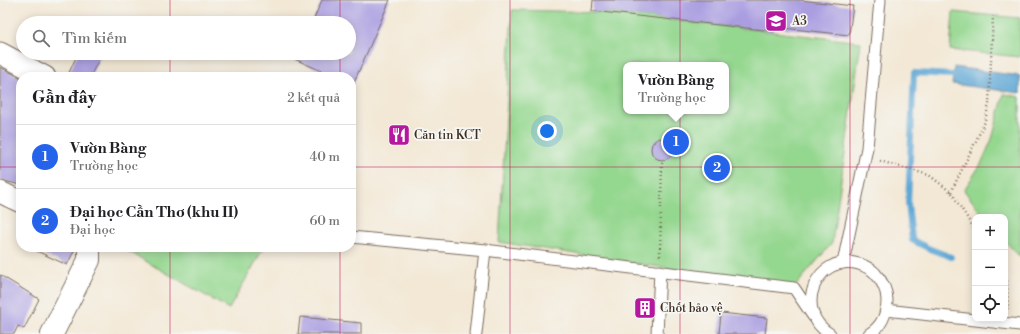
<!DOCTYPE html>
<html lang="vi">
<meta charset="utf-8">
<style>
:root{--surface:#fff;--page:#f6f6f6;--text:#202124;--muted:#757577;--line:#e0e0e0;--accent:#2563eb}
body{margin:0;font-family:"Libre Bodoni",serif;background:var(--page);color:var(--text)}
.controls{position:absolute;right:12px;bottom:12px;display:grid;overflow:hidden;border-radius:8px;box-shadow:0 2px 10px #0003}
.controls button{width:36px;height:36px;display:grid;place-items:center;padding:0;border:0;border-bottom:1px solid var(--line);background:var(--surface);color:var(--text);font:20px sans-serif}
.you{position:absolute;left:547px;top:131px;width:14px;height:14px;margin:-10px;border:3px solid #fff;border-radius:50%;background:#1a73e8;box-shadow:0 0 0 6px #1a73e833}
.badge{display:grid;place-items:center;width:26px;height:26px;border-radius:50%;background:var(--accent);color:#fff;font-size:13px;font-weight:700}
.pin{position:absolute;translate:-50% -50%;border:2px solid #fff;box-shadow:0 1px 4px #0006}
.popup{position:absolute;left:623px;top:62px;width:106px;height:52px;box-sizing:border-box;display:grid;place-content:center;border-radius:8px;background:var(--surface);filter:drop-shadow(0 1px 3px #0005);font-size:13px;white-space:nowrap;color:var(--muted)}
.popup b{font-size:15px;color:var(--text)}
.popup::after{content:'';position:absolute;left:50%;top:100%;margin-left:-8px;border:8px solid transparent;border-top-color:var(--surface)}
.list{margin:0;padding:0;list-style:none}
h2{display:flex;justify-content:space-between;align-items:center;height:52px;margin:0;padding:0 16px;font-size:17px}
h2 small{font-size:13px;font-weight:400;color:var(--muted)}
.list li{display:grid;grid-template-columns:26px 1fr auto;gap:12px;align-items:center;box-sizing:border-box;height:64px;padding:0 16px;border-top:1px solid var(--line)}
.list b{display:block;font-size:15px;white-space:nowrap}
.list p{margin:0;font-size:13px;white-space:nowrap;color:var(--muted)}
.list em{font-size:13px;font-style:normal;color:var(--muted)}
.icon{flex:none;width:22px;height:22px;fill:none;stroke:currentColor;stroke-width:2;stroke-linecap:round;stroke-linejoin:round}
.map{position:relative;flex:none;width:1020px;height:334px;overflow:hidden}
.search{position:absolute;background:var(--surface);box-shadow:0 2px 10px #0003;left:16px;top:16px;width:340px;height:44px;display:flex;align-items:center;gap:10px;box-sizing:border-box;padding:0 14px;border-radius:22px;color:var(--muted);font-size:15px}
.panel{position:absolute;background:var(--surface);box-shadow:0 2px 10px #0003;left:16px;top:72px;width:340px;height:180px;border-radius:16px}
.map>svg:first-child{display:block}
.green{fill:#94d78f;stroke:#688056;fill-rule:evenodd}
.water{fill:#5ea7d5;stroke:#4c687a}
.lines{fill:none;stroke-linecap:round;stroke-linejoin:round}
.stream{stroke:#5ea7d5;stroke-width:6}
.building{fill:#aa9ee1}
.service-casing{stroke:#7b6c5e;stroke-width:13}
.minor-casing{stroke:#7b6c5e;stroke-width:23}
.tertiary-casing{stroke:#7b6c5e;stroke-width:24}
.path{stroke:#7b6c5e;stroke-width:2.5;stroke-dasharray:1 3;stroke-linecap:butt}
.service{stroke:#fff;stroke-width:11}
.minor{stroke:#fff;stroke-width:21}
.tertiary{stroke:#fff;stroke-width:22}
.grid{fill:none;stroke:#c2185b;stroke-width:1;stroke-opacity:0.55}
.labels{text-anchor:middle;stroke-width:3.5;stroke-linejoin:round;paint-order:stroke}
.poi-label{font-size:12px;fill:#3b2a1e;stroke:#f6f6f2;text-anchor:start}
</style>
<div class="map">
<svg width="1020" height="334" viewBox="0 0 1020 334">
<rect width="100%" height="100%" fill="#f6f6f2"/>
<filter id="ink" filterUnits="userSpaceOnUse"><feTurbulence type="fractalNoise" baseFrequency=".025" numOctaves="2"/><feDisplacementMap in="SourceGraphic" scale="8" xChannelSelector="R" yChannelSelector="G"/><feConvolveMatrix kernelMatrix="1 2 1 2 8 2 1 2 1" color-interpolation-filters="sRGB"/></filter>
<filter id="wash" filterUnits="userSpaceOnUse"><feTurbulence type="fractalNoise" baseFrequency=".012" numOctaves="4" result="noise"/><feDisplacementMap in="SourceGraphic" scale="16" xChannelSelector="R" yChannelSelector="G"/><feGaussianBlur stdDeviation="0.9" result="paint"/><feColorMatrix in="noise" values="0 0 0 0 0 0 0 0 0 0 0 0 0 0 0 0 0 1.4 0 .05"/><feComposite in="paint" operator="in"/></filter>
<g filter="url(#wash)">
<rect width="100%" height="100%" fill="#f3e8d5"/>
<!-- green -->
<g class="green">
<path d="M512 10 602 12 861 42 832 243 794 288 499 242ZM626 65H726V111H626Z"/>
<path d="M953 12 1020 18V57L950 50Z"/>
<path d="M1004 94 1020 97V257L1005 241V217H984L964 190 981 164 992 139Z"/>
<path d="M121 247H264L229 309Z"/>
</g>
<!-- water -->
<path class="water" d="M954 67 1020 76V93L952 84Z"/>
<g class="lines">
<!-- stream -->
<path class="stream" d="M951 257 928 248 912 240 908 203 914 73 953 75"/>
</g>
<g id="blocks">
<!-- building -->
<g class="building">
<path d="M322 0H390L351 89V77H335L281 53H349V23H312Z"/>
<path d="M593 0H800L853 6 849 35 774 27 773 31 592 11Z"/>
<path d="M78 53H102L90 77H67Z"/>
<path d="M0 67 21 78V185L0 180Z"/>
<circle cx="662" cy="149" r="11"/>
<path d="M28 247H76L67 265Z"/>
<path d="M0 275 39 299 24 329 18 326 14 334H0Z"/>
<path d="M638 300 652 302 651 317 636 314Z"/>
<path d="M721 313 767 318 765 334H719Z"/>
<path d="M300 317 361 323V334H298Z"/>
</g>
</g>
</g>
<g filter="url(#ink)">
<use href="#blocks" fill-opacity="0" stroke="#7b6c5e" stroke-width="1"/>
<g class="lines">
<!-- service casing -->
<g class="service-casing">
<g id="service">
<path d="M351 237 485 250"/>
<path d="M843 263 867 148 880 0"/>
<path d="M886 310 1020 325"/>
<path d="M476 334 485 250 794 288 813 316"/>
<path d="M657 334 660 271"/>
<path d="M830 334C792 311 816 252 859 264 865 266 871 269 875 273 882 281 887 290 887 300 887 314 881 327 869 334"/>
</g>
</g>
<!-- minor casing -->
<g class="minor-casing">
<g id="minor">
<path d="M0 53 45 77"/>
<path d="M0 192 21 202"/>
</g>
</g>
<!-- tertiary casing -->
<g class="tertiary-casing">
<path id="tertiary" d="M52 334 89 260V247"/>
</g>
<!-- path -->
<g class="path">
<path d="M880 161 929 175 951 192 975 230"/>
<path d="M951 192 984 124 989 104 993 16"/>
<path d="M660 256 662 160"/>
<path d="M1005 277 1007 281 1008 309"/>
</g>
<!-- service -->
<use href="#service" class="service"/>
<!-- minor -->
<use href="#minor" class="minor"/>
<!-- tertiary -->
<use href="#tertiary" class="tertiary"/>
</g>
</g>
<!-- grid -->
<path class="grid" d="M170 0V23M340 0V23M510 0V334M680 0V334M850 0V334M170 53V77M340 53V77M0 167H21M351 167H1020M170 247V334M340 247V334"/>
<!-- icons -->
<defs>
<g id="school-square" transform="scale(1.15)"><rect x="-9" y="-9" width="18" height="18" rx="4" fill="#b5179e" stroke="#f6f6f2"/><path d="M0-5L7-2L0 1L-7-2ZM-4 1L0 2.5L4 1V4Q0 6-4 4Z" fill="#fff"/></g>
<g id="restaurant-square" transform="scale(1.15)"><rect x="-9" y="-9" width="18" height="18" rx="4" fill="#b5179e" stroke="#f6f6f2"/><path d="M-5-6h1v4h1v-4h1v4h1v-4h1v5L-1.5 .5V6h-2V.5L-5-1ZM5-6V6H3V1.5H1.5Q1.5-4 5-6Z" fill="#fff"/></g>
<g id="building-square" transform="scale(1.15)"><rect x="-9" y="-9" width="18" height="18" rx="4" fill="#b5179e" stroke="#f6f6f2"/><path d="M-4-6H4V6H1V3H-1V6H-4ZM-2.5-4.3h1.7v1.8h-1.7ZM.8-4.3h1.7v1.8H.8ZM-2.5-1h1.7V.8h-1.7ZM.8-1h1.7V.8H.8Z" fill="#fff"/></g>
</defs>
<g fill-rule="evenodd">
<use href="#school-square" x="776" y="21"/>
<use href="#restaurant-square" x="399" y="135"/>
<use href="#building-square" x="645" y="308"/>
</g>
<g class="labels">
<!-- poi labels -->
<g class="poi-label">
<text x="792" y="25">A3</text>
<text x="414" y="139">Căn tin KCT</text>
<text x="660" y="312">Chốt bảo vệ</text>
</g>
</g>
</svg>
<div class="controls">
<button>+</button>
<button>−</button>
<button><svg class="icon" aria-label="locate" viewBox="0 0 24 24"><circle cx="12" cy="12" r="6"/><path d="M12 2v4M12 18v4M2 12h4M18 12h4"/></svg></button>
</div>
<div class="you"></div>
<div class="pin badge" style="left:676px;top:142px">1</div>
<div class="popup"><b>Vườn Bàng</b>Trường học</div>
<div class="pin badge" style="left:717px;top:168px">2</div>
<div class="search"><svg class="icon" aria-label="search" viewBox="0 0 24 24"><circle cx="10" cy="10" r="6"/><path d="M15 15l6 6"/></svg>Tìm kiếm</div>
<section class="panel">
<h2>Gần đây<small>2 kết quả</small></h2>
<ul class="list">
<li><span class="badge">1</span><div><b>Vườn Bàng</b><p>Trường học</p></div><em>40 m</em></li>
<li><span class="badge">2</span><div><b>Đại học Cần Thơ (khu II)</b><p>Đại học</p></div><em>60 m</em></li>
</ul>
</section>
</div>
